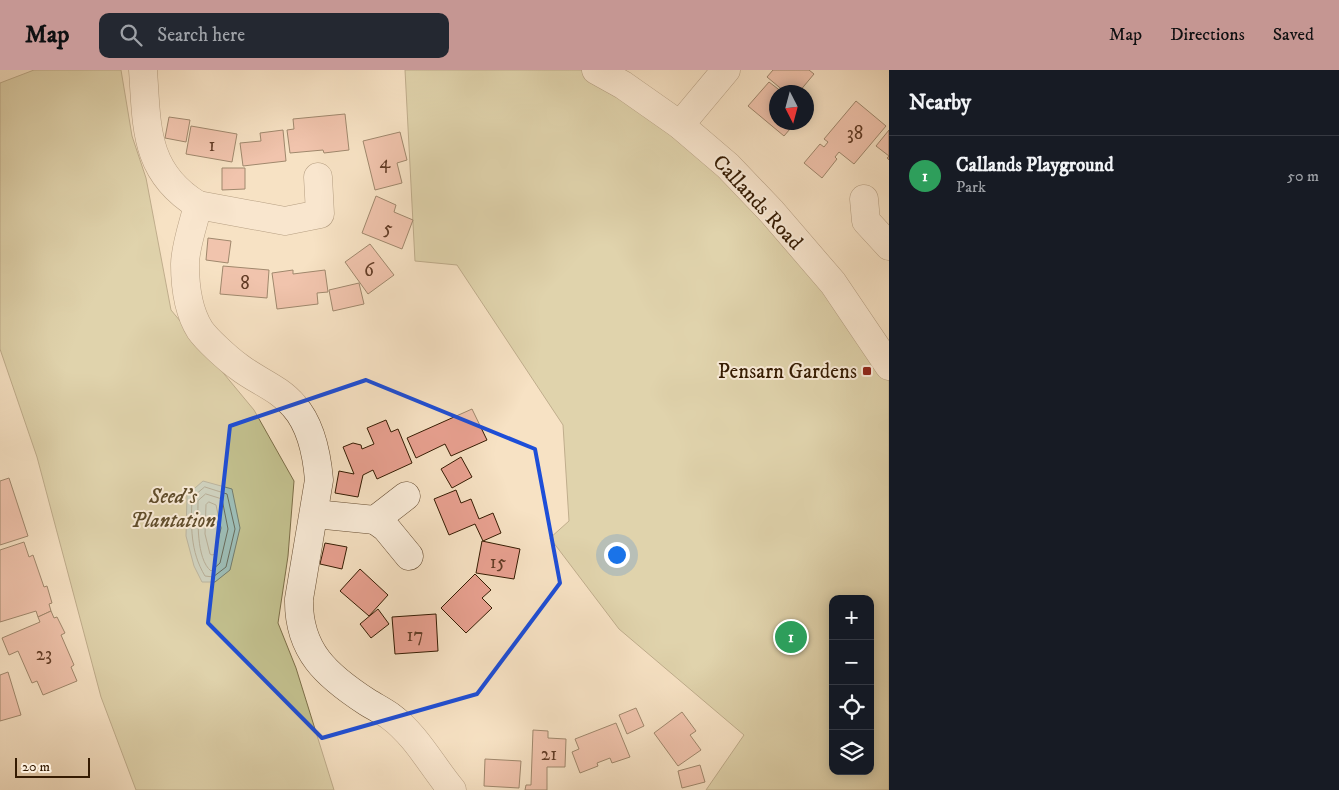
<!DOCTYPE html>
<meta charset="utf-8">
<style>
:root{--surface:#171b24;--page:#242831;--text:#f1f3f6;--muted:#9ea1a6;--line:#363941;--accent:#c59692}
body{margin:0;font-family:"IM FELL DW Pica",serif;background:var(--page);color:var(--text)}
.controls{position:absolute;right:15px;bottom:15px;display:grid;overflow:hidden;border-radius:10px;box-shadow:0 2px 12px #0003}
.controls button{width:45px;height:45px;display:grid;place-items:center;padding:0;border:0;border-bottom:1px solid var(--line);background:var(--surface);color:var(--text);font:25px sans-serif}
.compass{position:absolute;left:769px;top:15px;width:45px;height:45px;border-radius:50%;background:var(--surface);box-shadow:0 2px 12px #0003;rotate:174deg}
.scale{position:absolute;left:15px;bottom:12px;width:75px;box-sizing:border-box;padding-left:5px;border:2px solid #351b02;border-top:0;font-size:14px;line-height:18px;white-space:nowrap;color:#351b02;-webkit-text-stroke:4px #faecd9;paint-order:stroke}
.you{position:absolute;left:616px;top:484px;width:18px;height:18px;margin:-12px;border:4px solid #fff;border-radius:50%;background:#1a73e8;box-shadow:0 0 0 8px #1a73e833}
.badge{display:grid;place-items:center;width:32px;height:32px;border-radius:50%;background:var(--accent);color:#fff;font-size:16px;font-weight:700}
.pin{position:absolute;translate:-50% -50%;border:2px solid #fff;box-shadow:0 1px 5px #0006}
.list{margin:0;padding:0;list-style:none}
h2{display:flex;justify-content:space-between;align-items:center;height:65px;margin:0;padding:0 20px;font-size:21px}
h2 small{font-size:16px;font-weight:400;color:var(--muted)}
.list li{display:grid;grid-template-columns:32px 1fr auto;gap:15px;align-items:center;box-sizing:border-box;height:80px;padding:0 20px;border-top:1px solid var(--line)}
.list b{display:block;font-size:19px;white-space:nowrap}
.list p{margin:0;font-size:16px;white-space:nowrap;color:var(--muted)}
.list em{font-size:16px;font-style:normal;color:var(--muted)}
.icon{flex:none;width:28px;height:28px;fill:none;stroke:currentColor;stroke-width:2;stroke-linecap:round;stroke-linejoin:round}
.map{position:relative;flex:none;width:889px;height:720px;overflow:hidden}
header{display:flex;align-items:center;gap:30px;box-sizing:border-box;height:70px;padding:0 25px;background:var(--accent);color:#111}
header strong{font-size:24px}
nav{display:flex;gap:28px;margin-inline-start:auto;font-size:18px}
.search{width:350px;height:45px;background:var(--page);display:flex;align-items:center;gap:12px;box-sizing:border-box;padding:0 18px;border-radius:10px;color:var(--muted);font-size:19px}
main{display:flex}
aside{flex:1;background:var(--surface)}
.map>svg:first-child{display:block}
.green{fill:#c3c18f;stroke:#7c6e48;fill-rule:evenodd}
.water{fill:#9dbdb6;stroke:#737c6e}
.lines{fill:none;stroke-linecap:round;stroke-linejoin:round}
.shore{stroke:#696c5c;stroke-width:1}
.building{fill:#e9a191;stroke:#351b02}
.minor-casing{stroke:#664d32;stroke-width:29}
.minor{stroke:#faecd9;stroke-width:28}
.marked{fill:none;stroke:#1d4ed8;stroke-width:4;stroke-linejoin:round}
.poi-dot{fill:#8f2418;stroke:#faecd9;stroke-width:2}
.labels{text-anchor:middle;stroke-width:4;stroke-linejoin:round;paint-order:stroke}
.number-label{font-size:19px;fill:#623c26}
.street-label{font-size:21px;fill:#351b02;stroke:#faecd9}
.poi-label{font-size:21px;fill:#351b02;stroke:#faecd9;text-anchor:end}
.park-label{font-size:21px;font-style:italic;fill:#604d2c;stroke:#faecd9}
</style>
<header>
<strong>Map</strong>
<div class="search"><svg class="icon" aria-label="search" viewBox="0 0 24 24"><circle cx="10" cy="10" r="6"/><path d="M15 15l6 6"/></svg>Search here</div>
<nav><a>Map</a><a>Directions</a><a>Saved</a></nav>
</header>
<main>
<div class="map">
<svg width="889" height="720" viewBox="0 0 889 720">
<rect width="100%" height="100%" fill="#f7e2c4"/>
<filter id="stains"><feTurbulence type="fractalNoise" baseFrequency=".004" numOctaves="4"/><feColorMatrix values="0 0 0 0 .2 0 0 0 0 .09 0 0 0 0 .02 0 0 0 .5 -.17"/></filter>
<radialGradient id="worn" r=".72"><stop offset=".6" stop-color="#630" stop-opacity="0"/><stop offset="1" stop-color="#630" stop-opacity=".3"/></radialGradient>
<!-- green -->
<g class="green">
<path d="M34 0H121L132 66 146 108 171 240 254 340 294 411 288 486 278 553 296 598 334 720H136L101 627 37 387 0 279V13Z"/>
<path d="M405 0H596L680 55 889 296V720H706L744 665 619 559 550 468 569 451 563 355 457 195 415 191ZM833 529H870V701H833Z"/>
</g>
<!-- water -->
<path class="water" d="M203 411 232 419 240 458 230 500 215 512H202L194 496 186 466 187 425Z"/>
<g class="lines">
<!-- shore -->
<g class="shore">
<path d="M205 417 227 424 235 459 226 497 213 507 205 506C190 481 191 456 192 428Z"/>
<path d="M206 424 222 429 228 459 220 493 211 501C196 489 198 449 198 431Z"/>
<path d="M209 432 216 435 221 458 215 484 212 485 210 484 205 464 206 435Z"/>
</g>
</g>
<!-- building -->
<g class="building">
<path d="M773 0H809L814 4 799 22H785L767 7Z"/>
<path d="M769 12 782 22H776V52H796L784 66 748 36Z"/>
<path d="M856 31 886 56 854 94 839 82 835 87 837 89 822 108 804 93 820 74 824 77 828 72 824 69Z"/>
<path d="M345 44 349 80 324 83 323 80 290 83 287 60 294 59 293 49Z"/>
<path d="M169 47 190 50 186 72 165 68Z"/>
<path d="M191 56 237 64 232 92 186 84Z"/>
<path d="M283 60 286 91 243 96 240 73 261 71 260 63Z"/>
<path d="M889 60V90L887 88 889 86 876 76Z"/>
<path d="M400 62 407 90 397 93 402 113 375 120 363 71Z"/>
<path d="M222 98H245V119L222 120Z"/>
<path d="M376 126 396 135 394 142 413 150 402 179 362 163Z"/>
<path d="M208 168 231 171 228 193 206 190Z"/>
<path d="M370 174 394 205 368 224 345 192Z"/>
<path d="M223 196 269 200 267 228 220 224Z"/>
<path d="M293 200V204L325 200 328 222 317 223 318 234 277 239 272 203Z"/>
<path d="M359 213 364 234 333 241 329 220Z"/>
<path d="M472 339 487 370 451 386 445 374 416 388 407 368Z"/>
<path d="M386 350 391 362 398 359 412 393 377 409 373 400 363 405 358 427 335 423 339 401 354 404 343 377 353 373 361 375 362 379 374 374 367 358Z"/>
<path d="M461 387 472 407 452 418 441 399Z"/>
<path d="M9 408 28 466 0 475V411Z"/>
<path d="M456 420 461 433 471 429 479 449 493 443 501 463 483 471 475 454 449 465 434 429Z"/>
<path d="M482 471 520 479 514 509 476 503Z"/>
<path d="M24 472 29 487 33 485 44 517 47 516 52 533 49 534 51 541 38 547 36 541 0 552V480Z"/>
<path d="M325 473 347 477 342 499 320 494Z"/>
<path d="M360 499 388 525 369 546 340 521Z"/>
<path d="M475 504 491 520 482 528 492 538 466 563 441 538Z"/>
<path d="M378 539 389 554 371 568 360 554Z"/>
<path d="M51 541 54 548 57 547 65 563 61 565 74 595 71 597 77 611 43 625 37 611 32 613 18 581 9 585 2 568 40 552 38 547Z"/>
<path d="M436 544 438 581 395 584 392 547Z"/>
<path d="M8 602 21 645 0 651V605Z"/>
<path d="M636 638 644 656 627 664 619 645Z"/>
<path d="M682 642 696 661 690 665 701 680 678 696 654 663Z"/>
<path d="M616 653 630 687 612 693 610 688 597 693 598 696 580 703 572 682 579 679 575 669Z"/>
<path d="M533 660 548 661V668L566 669 565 697H547V720H525L526 715H531Z"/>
<path d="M485 689 521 691 519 718 484 716Z"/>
<path d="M700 695 705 712 682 718 678 701Z"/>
</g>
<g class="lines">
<!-- minor casing -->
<g class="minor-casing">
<g id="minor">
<path d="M143 0C147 57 144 102 198 135 194 152 185 177 185 194 185 216 188 241 200 260 207 270 228 289 239 297 257 311 279 318 294 336 311 355 317 386 319 410L299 529C298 581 327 606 367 632 375 637 383 641 390 646 416 665 432 696 452 720"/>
<path d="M596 0 623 15 680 55 728 96 771 141 833 213 889 296"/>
<path d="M680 55 726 0"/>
<path d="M864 129 866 151 889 176"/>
<path d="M198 135 285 151 320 144 318 107"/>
<path d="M406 426 375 450 386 458 409 486"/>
<path d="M315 444 375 450"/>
</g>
</g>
<!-- minor -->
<use href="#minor" class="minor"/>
</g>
<!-- marked area -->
<path d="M0 0H889V720H0ZM366 310 535 379 560 513 477 624 322 668 208 553 230 356Z" fill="#f7e2c4" fill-opacity=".55" fill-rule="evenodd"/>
<path class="marked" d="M366 310 535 379 560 513 477 624 322 668 208 553 230 356Z"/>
<!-- markers -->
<rect class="poi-dot" x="862" y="296" width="10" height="10" rx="2.5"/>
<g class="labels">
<!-- number labels -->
<g class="number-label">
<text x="855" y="69">38</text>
<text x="212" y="81">1</text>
<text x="385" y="98">4</text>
<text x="388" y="164">5</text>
<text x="369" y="206">6</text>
<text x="245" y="219">8</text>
<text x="498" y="498">15</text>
<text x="415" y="571">17</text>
<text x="44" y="590">23</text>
<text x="549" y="690">21</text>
</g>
<!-- street labels -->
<g class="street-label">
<text transform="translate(758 132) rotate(47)" y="7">Callands Road</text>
</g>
<!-- poi labels -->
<g class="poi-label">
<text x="857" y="308">Pensarn Gardens</text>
</g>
<!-- park labels -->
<g class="park-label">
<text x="173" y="433">Seed's<tspan x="173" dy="24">Plantation</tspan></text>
</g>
</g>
<rect width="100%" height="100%" filter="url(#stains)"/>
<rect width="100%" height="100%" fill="url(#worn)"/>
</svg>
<div class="controls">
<button>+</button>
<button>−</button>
<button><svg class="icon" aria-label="locate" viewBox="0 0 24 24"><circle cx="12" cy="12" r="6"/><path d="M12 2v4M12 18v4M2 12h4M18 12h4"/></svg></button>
<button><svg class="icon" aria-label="layers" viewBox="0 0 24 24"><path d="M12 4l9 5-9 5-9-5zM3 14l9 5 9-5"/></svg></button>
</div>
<svg class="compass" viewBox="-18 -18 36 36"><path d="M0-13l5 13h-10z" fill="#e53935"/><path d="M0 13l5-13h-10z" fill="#9ea1a6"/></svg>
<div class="scale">20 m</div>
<div class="you"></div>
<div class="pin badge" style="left:791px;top:567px;background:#2e9e5b">1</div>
</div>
<aside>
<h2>Nearby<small></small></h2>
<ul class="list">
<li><span class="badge" style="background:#2e9e5b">1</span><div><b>Callands Playground</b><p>Park</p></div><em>50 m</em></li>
</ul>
</aside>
</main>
